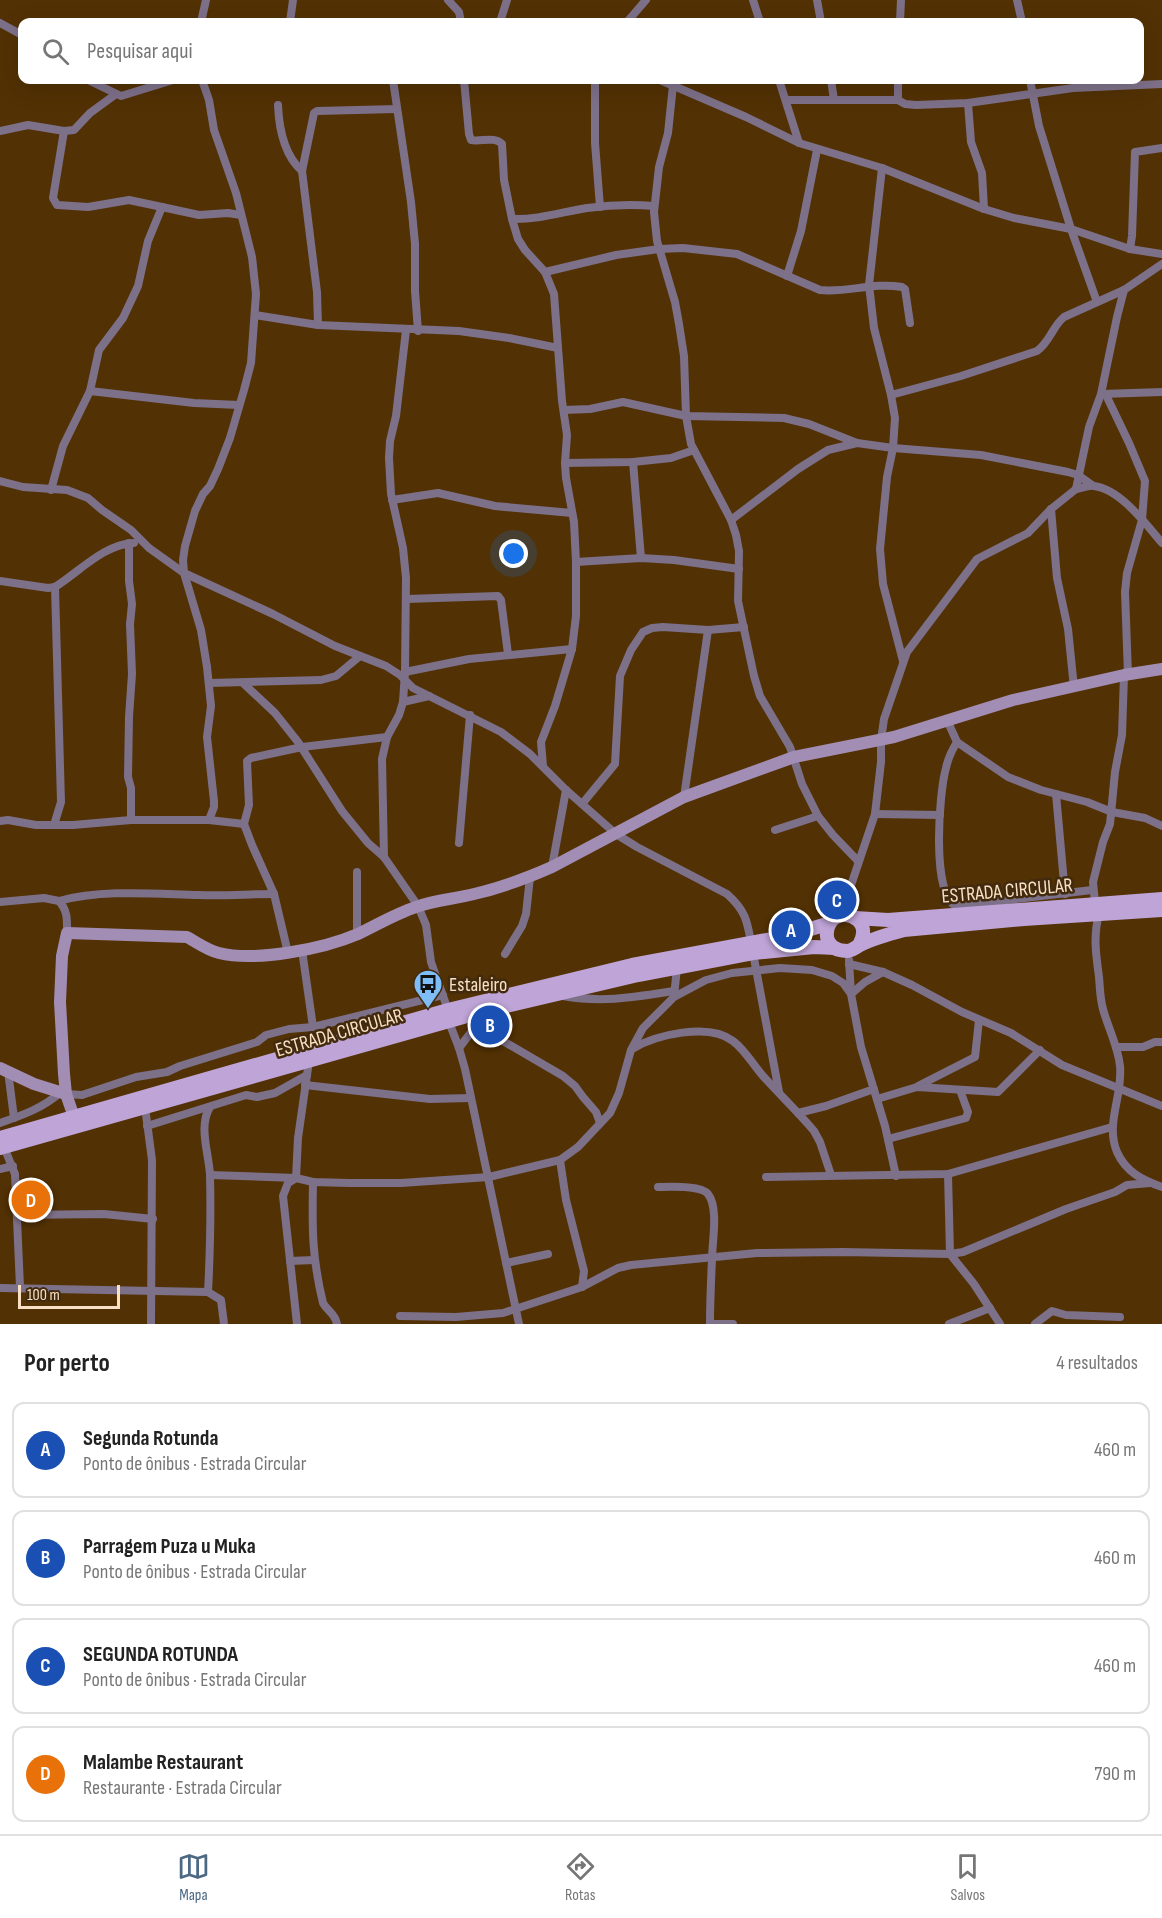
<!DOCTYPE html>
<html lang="pt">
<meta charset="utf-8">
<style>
:root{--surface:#fff;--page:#f2f2f2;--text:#222;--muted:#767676;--line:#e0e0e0;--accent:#4c6883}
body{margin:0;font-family:"Sofia Sans Condensed",sans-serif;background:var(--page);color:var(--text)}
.scale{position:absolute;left:18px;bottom:15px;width:102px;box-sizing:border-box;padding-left:6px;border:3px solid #f9e0c5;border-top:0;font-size:16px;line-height:21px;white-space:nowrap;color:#f9e0c5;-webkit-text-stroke:4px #412a0d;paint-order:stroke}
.you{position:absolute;left:514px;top:554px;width:21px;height:21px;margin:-15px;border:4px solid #fff;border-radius:50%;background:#1a73e8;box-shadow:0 0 0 9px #1a73e833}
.badge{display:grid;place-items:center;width:39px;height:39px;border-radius:50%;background:var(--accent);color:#fff;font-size:20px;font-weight:700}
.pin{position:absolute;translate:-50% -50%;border:3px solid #fff;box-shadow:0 2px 6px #0006}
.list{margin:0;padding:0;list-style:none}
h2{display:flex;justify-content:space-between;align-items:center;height:78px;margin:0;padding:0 24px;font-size:26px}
h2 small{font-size:20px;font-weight:400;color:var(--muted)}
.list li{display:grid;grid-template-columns:39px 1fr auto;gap:18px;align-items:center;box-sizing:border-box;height:96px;margin:0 12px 12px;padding:0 12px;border:2px solid var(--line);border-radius:12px}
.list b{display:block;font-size:22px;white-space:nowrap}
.list p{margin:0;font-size:20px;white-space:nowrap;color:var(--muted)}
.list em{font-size:20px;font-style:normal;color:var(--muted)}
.icon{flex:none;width:33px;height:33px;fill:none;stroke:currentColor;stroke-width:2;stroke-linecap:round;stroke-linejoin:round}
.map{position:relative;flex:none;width:1162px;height:1324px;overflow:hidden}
.search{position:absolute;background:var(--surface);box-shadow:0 6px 24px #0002;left:18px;right:18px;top:18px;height:66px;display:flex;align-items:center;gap:15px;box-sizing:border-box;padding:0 21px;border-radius:12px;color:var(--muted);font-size:22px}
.sheet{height:510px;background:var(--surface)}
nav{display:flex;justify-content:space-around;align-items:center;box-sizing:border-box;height:84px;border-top:2px solid var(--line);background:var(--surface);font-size:16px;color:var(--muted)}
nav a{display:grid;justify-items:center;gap:3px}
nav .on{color:var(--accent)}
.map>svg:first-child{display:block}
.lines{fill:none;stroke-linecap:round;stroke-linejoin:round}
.street{stroke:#7d7089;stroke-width:8}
.secondary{stroke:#a28db5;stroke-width:12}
.primary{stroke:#bfa4d7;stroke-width:14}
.labels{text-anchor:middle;stroke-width:5;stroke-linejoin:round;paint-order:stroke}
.street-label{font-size:20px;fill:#f9e0c5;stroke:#412a0d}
.poi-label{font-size:20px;fill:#f9e0c5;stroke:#412a0d;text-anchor:start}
</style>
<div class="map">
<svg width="1162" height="1324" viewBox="0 0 1162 1324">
<rect width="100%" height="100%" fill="#523104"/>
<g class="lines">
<!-- street -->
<g class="street">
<path d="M448 0 459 12 461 22"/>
<path d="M753 0 760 22"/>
<path d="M817 0 821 22"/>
<path d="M1017 0 1022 22"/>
<path d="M201 22 206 0"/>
<path d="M290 22 293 0"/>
<path d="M500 22 507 0"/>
<path d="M627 22 646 0"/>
<path d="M900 22 901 0"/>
<path d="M0 23 22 35"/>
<path d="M88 80 121 96 173 80"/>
<path d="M393 80 411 202 415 244V291L418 331"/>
<path d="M464 80 469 134 471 140C481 142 495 136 502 144L504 180 512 219 518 239 525 250 545 272 554 294 562 401 567 435 565 463 566 478 574 522 576 562V616L572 649 555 706 541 742 543 766"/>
<path d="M595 80V143L600 207"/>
<path d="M660 80 746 117 799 143 882 168 984 209 1014 218 1071 229 1130 249 1162 254"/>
<path d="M779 80 799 143"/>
<path d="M831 80 834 100"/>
<path d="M898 80V100L905 104 916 105 968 103 1073 88 1162 84"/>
<path d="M1030 80 1039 126 1071 229 1097 302"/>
<path d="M673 85 668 133 659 167 654 212 657 241 675 302 679 324 684 356 686 416 691 444 731 520 736 535 739 551 738 601 754 676 760 696 790 747 802 784 818 816 833 835 858 861"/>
<path d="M786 100H898"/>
<path d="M968 103 971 142 982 173 984 209"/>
<path d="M278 105C279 129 284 155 302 171"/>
<path d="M0 131 28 125 64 131 74 130 90 113 116 94"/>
<path d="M64 131 53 198 57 205 88 207 129 200 162 207"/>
<path d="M882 168 869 285 874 328 891 395 895 418 893 448 887 477 880 549 883 584 903 661"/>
<path d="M512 219C537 220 562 212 587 208 609 205 631 204 654 206"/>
<path d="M1130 249 1132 236 1135 152 1162 148"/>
<path d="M545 272 616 255 659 249 683 248 737 254 820 290C847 293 873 282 902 287L905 289 910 323"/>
<path d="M787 276 801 231 817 150"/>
<path d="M255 315 318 325 459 331 509 338 558 348"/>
<path d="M318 325 317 292 302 171 314 113 317 111 396 109"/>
<path d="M90 391 99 350 123 318 138 286 148 241 162 207 199 215 228 213 241 215"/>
<path d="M1102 394 1162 392"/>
<path d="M891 395 961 376 1037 351C1050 342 1052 327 1064 317L1124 290 1162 264"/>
<path d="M1106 395 1129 443 1145 481 1142 520 1127 573 1125 592 1128 675"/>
<path d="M564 410 590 409 623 402 686 416 784 418 809 424 857 443 893 448 981 455 1068 472 1078 475 1092 485"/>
<path d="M633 462 641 558"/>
<path d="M565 463 633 462 671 458 694 450"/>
<path d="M0 481 23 487 67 490 88 498 102 510 131 530 149 548 184 573 273 614 335 646 386 666 400 675 413 688 501 732 530 754 566 790 616 834 637 847 727 894C745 910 747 920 751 942"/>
<path d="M1076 489C1082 488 1089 485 1094 486 1120 489 1146 524 1162 543"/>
<path d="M51 490 63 446 90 391 194 403 239 405"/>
<path d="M392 500 438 493 495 506 572 513"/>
<path d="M1051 509 1057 578 1068 629 1074 688"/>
<path d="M731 520 798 469 828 450 857 443"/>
<path d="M129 543V581L132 604 130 624 132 674 129 717 128 777 131 788V820"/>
<path d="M576 562 641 558 674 560 739 569"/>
<path d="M0 581 48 588 55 587C79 572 104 544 134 543"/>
<path d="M55 587 61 802 54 825H73L131 820H209L214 807V801L207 737 211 706 207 667 201 630 184 573 183 560 185 546 195 511 203 494 210 486 218 469 230 438 244 390 251 363 256 294 252 257 236 193 214 130 209 100 202 80"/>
<path d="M406 599 498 596 501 600 508 654"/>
<path d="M405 672 469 659 572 649"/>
<path d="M209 683 321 680 336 676 360 656"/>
<path d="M243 683 275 713 298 742 342 811 368 843 384 857 418 906 426 925 431 962 448 1010"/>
<path d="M403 702 429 696"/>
<path d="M947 720 957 742 1008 777 1041 790 1087 802 1112 812 1145 818 1162 826"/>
<path d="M957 742C952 750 948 758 946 768 939 792 931 895 956 906L1092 890"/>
<path d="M1056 794 1065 894"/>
<path d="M684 797 708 630"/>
<path d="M582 804 615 764 620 676 631 650 643 632 652 628 663 627 708 630 744 627"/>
<path d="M875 814 940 815"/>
<path d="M209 820 244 824"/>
<path d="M0 821 8 820 36 825H54"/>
<path d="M775 830 818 816"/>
<path d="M459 843 470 715"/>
<path d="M384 857 382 759 387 737 399 715 403 702 405 672 406 578 403 548 391 494 389 458 390 441 396 416 406 330"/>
<path d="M552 867 566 790"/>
<path d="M357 872V934"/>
<path d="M59 901C102 889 156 894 199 895 224 896 249 894 274 894"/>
<path d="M0 902 44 898 59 901C68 911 67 920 67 933"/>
<path d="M1095 903 1093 882 1103 842 1110 824 1115 772 1122 735 1124 675"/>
<path d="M1099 914C1093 936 1096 955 1099 977 1100 988 1100 999 1103 1009 1108 1028 1118 1046 1120 1066 1123 1096 1105 1123 1117 1152 1126 1172 1142 1180 1162 1187"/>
<path d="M841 915 875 814 881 762V740L884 719 907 652 977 559 1028 533 1051 509 1076 489 1089 427 1101 394 1117 317 1124 290"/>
<path d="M302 950 313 1027"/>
<path d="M288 953 274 894 252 845 244 824 249 805 247 761 251 758 302 747 387 737"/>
<path d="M753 953 779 1092"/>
<path d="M505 954 522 926 526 914 530 877"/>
<path d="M849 960 851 994 861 1047 885 1126 896 1176"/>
<path d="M849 964 883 972 912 985 962 1012 1011 1033 1062 1065 1162 1106"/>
<path d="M563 996C603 1003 635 997 674 991"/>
<path d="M674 996 677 968"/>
<path d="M449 1022 459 1048 465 1069 519 1324"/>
<path d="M472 1031 496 1037 563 1076 575 1086 583 1097 596 1112 600 1123"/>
<path d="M1116 1047H1143L1155 1042H1162"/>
<path d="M459 1048 472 1031 481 1012"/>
<path d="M632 1049C655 1035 709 1022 733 1041 746 1051 753 1065 763 1076 780 1095 798 1112 814 1131L820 1142 831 1175"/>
<path d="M8 1071 14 1118"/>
<path d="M305 1085 430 1099 471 1098"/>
<path d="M918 1086 975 1057 979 1020"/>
<path d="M66 1094 82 1095 136 1077 167 1072 180 1066 257 1042 266 1035 289 1029 313 1027 443 995"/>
<path d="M877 1099 917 1087 998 1092 1040 1050"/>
<path d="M145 1107 152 1160 151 1324"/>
<path d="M798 1113 826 1106 874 1089"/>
<path d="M0 1123C23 1115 43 1108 61 1092"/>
<path d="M147 1126 246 1095 257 1097 275 1093 307 1075"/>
<path d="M888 1139 966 1118 968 1112 960 1090"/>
<path d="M4 1147 15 1174 20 1287"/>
<path d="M560 1160 566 1200 584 1271 582 1287"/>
<path d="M0 1169 13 1166"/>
<path d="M948 1174 950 1254 974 1284 1000 1324"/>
<path d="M210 1175 296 1178 313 1182 349 1183H401L489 1177 560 1160 578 1147 610 1113 619 1093 631 1050 643 1028 674 997 706 980 732 973 780 968 812 970 832 976 843 983 851 994 865 982 883 972"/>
<path d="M766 1177 948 1174 1112 1127"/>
<path d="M313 1182C312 1228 312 1258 323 1303 328 1312 335 1313 337 1324"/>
<path d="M658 1187C669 1187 701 1185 708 1194 719 1208 712 1242 712 1259 711 1280 710 1302 710 1324"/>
<path d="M17 1215 104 1214 153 1219"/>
<path d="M290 1261 314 1260"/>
<path d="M506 1263 548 1254"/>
<path d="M0 1288 208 1292 221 1300 224 1324"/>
<path d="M208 1292C210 1254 211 1214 210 1175 209 1154 198 1126 210 1107"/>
<path d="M400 1316 456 1317 503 1313 582 1287 618 1268 631 1265 757 1253 843 1252 950 1254 963 1252 1066 1209 1115 1192 1127 1185 1150 1183"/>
<path d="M297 1324 283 1196 288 1183 296 1178 298 1138 309 1061"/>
<path d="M710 1324H733"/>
<path d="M949 1324 990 1308"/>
<path d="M1035 1324 1052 1311 1066 1315 1120 1317"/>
</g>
<!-- secondary -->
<g class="secondary">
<path d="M0 1068 34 1084 66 1094"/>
<path d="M74 1117 66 1094 64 1074 60 1002 62 956 67 933 187 937C198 943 207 950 219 953 256 962 323 949 358 934 377 925 395 914 416 907 434 900 455 899 474 894 500 888 527 878 552 867L684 797 794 757 894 737 1013 700 1124 675 1162 669"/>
</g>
<!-- primary -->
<g class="primary">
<path d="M855 918 888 920 1162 899"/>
<path d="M859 945C877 915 830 902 827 932 826 938 829 944 834 948 838 950 843 951 848 951 853 950 856 947 860 945 874 938 889 934 904 930L1024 919 1162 910"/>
<path d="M0 1138 448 1010 632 965 788 936 830 923"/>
<path d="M0 1148 481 1012 638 975 753 953 814 947 835 948"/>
</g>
</g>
<!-- icons -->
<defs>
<g id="bus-pin" transform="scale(1.5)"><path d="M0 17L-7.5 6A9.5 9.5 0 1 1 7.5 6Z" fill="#7fbdf9" stroke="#412a0d"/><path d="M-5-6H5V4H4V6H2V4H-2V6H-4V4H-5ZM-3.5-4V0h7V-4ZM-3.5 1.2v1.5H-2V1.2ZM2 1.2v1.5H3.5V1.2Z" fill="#111"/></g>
</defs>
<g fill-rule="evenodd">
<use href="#bus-pin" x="428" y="984"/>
</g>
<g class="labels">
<!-- street labels -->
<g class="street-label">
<text transform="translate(1007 890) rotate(-5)" y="7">ESTRADA CIRCULAR</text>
<text transform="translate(339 1032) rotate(-16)" y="7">ESTRADA CIRCULAR</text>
</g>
<!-- poi labels -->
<g class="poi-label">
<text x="449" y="991">Estaleiro</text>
</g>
</g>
</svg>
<div class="scale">100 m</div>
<div class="you"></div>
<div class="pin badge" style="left:791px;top:930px;background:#1a4fb4">A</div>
<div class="pin badge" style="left:490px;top:1025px;background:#1a4fb4">B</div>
<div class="pin badge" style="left:837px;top:900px;background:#1a4fb4">C</div>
<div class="pin badge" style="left:31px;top:1200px;background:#e8710a">D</div>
<div class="search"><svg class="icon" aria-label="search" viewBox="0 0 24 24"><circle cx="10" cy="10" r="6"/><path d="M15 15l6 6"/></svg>Pesquisar aqui</div>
</div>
<section class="sheet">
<h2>Por perto<small>4 resultados</small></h2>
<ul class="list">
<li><span class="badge" style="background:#1a4fb4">A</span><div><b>Segunda Rotunda</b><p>Ponto de ônibus · Estrada Circular</p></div><em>460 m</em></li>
<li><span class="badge" style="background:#1a4fb4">B</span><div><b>Parragem Puza u Muka</b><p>Ponto de ônibus · Estrada Circular</p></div><em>460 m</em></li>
<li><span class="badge" style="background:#1a4fb4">C</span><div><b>SEGUNDA ROTUNDA</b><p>Ponto de ônibus · Estrada Circular</p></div><em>460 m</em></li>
<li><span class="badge" style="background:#e8710a">D</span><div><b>Malambe Restaurant</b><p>Restaurante · Estrada Circular</p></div><em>790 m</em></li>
</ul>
</section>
<nav>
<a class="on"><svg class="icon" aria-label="map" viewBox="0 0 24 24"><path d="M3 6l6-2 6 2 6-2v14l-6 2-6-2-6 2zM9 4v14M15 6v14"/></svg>Mapa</a>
<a><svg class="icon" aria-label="directions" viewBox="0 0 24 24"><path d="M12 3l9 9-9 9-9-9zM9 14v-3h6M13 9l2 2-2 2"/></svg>Rotas</a>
<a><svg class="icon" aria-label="saved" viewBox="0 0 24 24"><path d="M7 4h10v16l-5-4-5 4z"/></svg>Salvos</a>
</nav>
